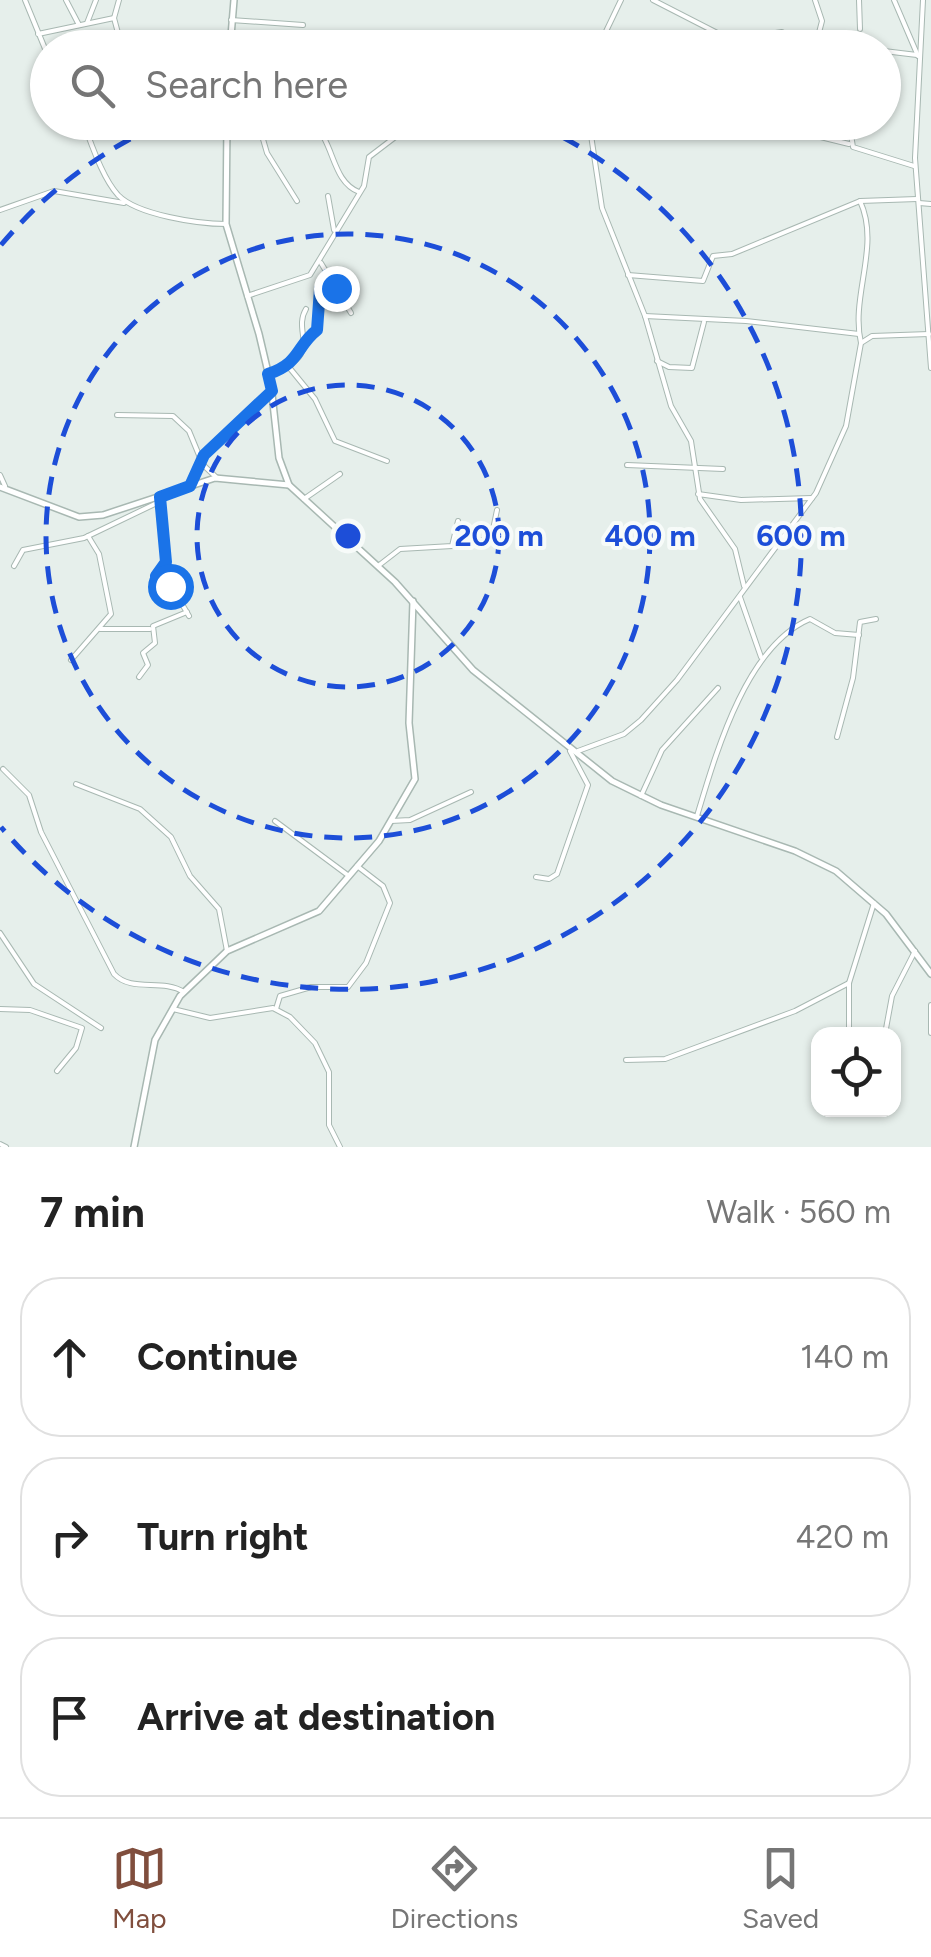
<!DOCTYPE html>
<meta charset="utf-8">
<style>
:root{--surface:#fff;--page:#f6f6f6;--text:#222;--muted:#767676;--line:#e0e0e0;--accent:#804e3d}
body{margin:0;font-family:Figtree,sans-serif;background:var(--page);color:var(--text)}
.controls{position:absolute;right:30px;bottom:30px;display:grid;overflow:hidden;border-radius:20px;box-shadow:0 2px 8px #0004}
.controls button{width:90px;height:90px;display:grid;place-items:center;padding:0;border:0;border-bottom:2px solid var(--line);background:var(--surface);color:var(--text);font:50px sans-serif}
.stop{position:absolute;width:30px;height:30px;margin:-22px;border:8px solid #1a73e8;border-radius:50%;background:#fff}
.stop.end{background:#1a73e8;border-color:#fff;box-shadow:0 2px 10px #0008}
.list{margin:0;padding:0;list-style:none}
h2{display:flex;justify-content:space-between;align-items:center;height:130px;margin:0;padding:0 40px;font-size:42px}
h2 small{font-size:32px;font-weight:400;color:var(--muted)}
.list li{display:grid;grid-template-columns:65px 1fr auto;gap:30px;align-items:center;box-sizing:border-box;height:160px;margin:0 20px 20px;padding:0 20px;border:2px solid var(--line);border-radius:40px}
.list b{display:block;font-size:38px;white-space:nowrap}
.list em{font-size:32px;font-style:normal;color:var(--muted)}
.icon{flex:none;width:55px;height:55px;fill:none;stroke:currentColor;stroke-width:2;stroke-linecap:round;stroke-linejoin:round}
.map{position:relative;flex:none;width:931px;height:1147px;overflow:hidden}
.search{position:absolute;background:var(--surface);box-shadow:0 2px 8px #0004;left:30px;right:30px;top:30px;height:110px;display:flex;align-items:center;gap:25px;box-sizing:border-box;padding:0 35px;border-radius:55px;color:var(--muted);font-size:38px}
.sheet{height:670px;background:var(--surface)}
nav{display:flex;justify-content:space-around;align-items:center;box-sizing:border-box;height:140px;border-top:2px solid var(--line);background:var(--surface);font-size:28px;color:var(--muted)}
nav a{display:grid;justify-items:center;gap:5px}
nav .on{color:var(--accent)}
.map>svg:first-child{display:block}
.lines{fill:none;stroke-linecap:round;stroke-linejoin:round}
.minor-casing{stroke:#a8b8b2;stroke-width:6}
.tertiary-casing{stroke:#a8b8b2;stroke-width:8}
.minor{stroke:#fff;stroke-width:4}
.tertiary{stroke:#fff;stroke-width:5}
.route{stroke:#1a73e8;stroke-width:12}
.ring{fill:none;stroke:#1d4ed8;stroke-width:5;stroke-dasharray:18 12}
.centre{fill:#1d4ed8;stroke:#f7fbf9;stroke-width:5}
.ring-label{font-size:30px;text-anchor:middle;font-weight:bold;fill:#1d4ed8;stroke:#f7fbf9;stroke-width:8;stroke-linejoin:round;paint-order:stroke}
</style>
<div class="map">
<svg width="931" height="1147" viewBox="0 0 931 1147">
<rect width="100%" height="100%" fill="#e6efeb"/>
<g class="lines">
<!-- minor casing -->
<g class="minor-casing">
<g id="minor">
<path d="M25 0 48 56"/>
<path d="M66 0 79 25"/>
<path d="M119 0 114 18 122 48"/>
<path d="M653 0 731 40 782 32 807 48"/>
<path d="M859 0 860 29"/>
<path d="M894 0 918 56"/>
<path d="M923 0 915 158 931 368"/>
<path d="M231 20 303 25"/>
<path d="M87 23 96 0"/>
<path d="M38 34 114 18"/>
<path d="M282 47V48"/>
<path d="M598 48 621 0"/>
<path d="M815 48 822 21 815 0"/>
<path d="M884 51 917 55"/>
<path d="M83 122C92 145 102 177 118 195 137 215 199 224 226 224"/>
<path d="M258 122 267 153 297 201"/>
<path d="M310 122C335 138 330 181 359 192"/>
<path d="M589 122 602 208 645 316 671 406 691 441 700 499 735 549 744 586"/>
<path d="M759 122 849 144"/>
<path d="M849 122 853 147 914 166"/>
<path d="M328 196 334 230"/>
<path d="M860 201C881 246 850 296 861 343"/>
<path d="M919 203 931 204"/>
<path d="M0 210 54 191 124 203"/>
<path d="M321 263 351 313"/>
<path d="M628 275 703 281 713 256 732 254 860 201 917 199"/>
<path d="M247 296 310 275 364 186 369 157 415 122"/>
<path d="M645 316 746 321 859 334"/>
<path d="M305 338 317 330 320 289 327 275"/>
<path d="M657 361 669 367 692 368 704 322"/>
<path d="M288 366 315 399 335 441 387 461"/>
<path d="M269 374C327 354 291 334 306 309"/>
<path d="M117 415 173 416 189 431 201 460"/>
<path d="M200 462 217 478"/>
<path d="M627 465 723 469"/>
<path d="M0 475 5 486"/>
<path d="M190 486 204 455 270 392"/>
<path d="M698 494 741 500 812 498"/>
<path d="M304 499 340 474"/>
<path d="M161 502 166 561 156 578 161 585 172 587 189 616"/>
<path d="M456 544 491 539 497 510"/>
<path d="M14 566 23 550 84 538 161 501"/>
<path d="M378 566 400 549 452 546 458 521"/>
<path d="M740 597 761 657"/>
<path d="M100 629H150"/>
<path d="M71 660 111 614 99 554 88 536"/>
<path d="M139 677 148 665 143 653 155 643 153 626 187 612"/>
<path d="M837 737 853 678 860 622 876 619"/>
<path d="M578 751 624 734 641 720 677 680 816 493 846 426 861 343 872 336 929 334"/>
<path d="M3 769 29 795 41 832 114 974C132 993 162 978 184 992"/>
<path d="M76 784 140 809 171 837 190 876 219 909 227 951"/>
<path d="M641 796 662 750 718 688"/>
<path d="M697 816C716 753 746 646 810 619L835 633 859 635"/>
<path d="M275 821 349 876"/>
<path d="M391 821 410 820 471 792"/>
<path d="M536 877 549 879 557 874 588 785 570 751"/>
<path d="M0 933 34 984 101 1028"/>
<path d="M931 1005V1033"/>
<path d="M0 1009 30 1010 82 1028 76 1048 57 1071"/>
<path d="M173 1009 210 1018 273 1008 290 1017 315 1043 329 1072V1125L340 1147"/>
<path d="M276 1009 280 996 311 987H348L366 963 390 903 383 886 357 866"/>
<path d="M849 1034V983L874 903"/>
<path d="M885 1034 892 996 915 951"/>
<path d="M626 1060 665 1059 795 1011 849 983"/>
<path d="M0 1144 6 1147"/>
</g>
</g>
<!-- tertiary casing -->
<g class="tertiary-casing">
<g id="tertiary">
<path d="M230 48 234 0"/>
<path d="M227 122 226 224 259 334 271 385 279 458 289 485"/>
<path d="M0 487 79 517 103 515 215 478 289 485 395 582 473 670 612 781 661 805 795 851 836 871 886 914 931 974"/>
<path d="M134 1147 155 1040 180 996 227 951 319 911 379 841 415 779 409 723 413 601"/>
</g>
</g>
<!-- minor -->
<use href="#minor" class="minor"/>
<!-- tertiary -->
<use href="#tertiary" class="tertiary"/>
</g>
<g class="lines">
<!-- route -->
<path class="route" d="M170 586H161L156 576 166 562 160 497 190 486 204 455 272 391 268 374C301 363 296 346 317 330L320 289 327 275 336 288"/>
</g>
<!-- distance rings -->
<g class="ring">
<circle cx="348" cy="536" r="151"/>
<circle cx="348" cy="536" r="302"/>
<path d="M1 245A453 453 0 0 1 160 124M536 124A453 453 0 1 1 1 827"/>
</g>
<circle cx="348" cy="536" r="15" class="centre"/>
<g class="ring-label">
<text x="499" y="546">200 m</text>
<text x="650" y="546">400 m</text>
<text x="801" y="546">600 m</text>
</g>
</svg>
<div class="controls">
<button><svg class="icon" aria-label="locate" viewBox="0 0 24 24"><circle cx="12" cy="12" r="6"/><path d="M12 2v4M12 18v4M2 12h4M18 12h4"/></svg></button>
</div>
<div class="stop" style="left:170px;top:586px"></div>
<div class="stop end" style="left:336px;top:288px"></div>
<div class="search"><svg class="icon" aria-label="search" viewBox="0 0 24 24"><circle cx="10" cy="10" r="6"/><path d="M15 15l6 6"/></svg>Search here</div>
</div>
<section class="sheet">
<h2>7 min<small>Walk · 560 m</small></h2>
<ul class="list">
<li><svg class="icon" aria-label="ahead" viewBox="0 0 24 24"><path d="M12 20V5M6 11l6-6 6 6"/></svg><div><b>Continue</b></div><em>140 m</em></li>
<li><svg class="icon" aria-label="right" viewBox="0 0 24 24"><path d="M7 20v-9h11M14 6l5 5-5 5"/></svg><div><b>Turn right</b></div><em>420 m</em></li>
<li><svg class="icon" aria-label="arrive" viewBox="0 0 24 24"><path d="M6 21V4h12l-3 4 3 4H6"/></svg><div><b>Arrive at destination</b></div></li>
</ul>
</section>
<nav>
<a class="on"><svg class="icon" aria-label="map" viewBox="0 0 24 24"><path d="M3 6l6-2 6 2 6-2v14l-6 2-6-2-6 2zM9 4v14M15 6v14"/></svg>Map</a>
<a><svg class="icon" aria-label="directions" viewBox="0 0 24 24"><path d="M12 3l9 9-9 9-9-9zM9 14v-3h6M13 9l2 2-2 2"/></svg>Directions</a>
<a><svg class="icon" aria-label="saved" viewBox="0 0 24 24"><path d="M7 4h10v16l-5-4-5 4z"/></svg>Saved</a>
</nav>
